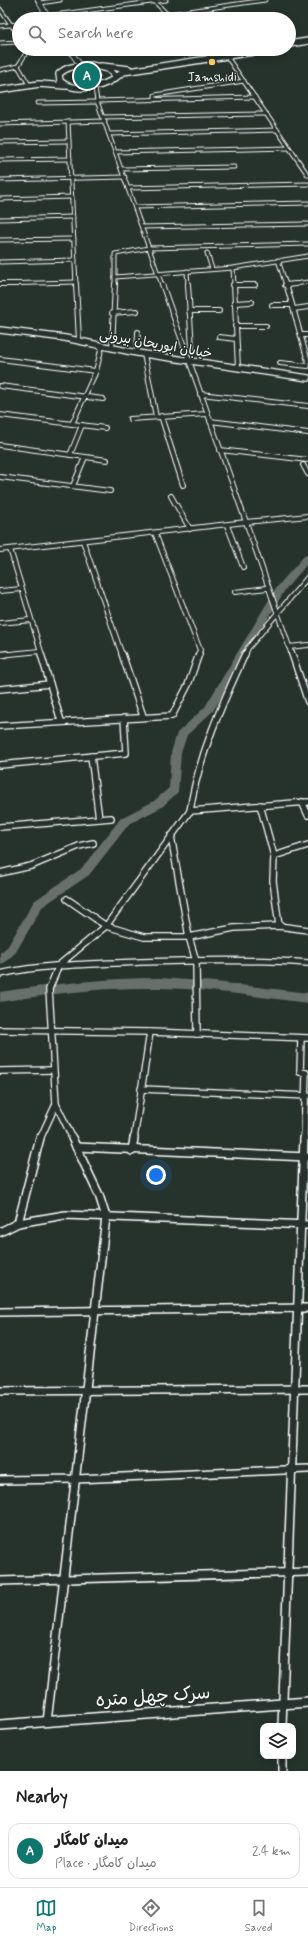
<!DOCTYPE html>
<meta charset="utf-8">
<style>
:root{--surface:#fff;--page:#f6f6f6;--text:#222;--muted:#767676;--line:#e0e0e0;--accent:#0f766e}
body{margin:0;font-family:Mynerve,"Playpen Sans Arabic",sans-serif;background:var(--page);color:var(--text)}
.controls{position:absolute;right:12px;bottom:12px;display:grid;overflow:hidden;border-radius:8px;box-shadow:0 2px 10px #0003}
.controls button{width:36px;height:36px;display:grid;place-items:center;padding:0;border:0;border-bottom:1px solid var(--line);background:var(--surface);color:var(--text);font:20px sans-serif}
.you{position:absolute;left:156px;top:1175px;width:14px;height:14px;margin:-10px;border:3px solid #fff;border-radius:50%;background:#1a73e8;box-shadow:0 0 0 6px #1a73e833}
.badge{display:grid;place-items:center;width:26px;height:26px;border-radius:50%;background:var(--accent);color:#fff;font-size:13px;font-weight:700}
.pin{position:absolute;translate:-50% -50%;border:2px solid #fff;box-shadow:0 1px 4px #0006}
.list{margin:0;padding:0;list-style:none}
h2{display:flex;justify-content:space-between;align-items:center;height:52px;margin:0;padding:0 16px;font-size:17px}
h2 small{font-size:13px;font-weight:400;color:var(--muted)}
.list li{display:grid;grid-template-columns:26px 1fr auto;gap:12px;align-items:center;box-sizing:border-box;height:56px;margin:0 8px 8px;padding:0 8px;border:1px solid var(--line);border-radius:12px}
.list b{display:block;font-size:15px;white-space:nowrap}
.list p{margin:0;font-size:13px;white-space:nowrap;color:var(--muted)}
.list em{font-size:13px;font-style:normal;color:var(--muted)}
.icon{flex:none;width:22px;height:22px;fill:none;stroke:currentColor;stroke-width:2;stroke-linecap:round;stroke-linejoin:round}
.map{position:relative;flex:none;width:308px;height:1771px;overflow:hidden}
.search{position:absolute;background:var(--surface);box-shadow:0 2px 10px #0003;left:12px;right:12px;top:12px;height:44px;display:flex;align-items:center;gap:10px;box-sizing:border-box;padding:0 14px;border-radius:22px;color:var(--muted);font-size:15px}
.sheet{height:116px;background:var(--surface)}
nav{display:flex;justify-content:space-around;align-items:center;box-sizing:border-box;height:56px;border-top:1px solid var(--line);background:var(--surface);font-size:11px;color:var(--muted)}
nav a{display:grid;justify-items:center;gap:2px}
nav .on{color:var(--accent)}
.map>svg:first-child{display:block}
.green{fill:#3e4944;stroke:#9ea4a2}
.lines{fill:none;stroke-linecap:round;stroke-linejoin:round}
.river{fill:#67706c;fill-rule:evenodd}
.minor-far3-casing{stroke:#fff;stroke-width:5}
.minor-far2-casing{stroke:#fff;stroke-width:6}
.minor-far1-casing{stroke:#fff;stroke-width:8}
.minor-casing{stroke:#fff;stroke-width:10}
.tertiary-far1-casing{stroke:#fff;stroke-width:8}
.tertiary-casing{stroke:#fff;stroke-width:12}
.primary-casing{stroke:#fff;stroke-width:6}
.trunk-casing{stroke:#fff;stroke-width:8}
.minor-far3{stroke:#26332d;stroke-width:3}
.minor-far2{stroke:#26332d;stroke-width:4}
.minor-far1{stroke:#26332d;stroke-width:5.5}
.minor{stroke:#26332d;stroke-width:7}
.tertiary-far1{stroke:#26332d;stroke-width:5.5}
.tertiary{stroke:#26332d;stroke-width:9}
.primary{stroke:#26332d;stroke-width:4.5}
.trunk{stroke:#26332d;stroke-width:5.5}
.poi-dot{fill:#ffd166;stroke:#26332d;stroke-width:1.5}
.labels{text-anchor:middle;stroke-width:3;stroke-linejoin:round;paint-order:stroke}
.far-poi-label{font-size:13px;fill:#fff;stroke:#26332d}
.far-street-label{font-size:13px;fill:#fff;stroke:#26332d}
.near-street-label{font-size:18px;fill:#fff;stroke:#26332d}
</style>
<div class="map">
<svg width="308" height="1771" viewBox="0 0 308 1771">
<rect width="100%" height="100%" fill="#26332d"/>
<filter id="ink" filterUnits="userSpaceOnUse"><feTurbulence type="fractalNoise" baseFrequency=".025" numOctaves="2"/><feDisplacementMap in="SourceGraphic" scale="8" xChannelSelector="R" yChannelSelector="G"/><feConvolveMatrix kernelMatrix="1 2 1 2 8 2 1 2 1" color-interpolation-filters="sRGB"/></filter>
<g filter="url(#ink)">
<!-- green -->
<path class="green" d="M87 70 95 71 101 76C95 83 83 82 76 78L77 73Z"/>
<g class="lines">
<!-- river -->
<g class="river">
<path d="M308 554V563L285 590 213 711 187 735 181 753 178 792 162 807 129 824 89 875 42 907 16 952 4 963 0 964V953L8 946 34 901 81 869 121 818 154 801 169 788 171 753 177 733 205 707 276 588 305 555Z"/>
<path d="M160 978 216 982 308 993V1003C259 997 210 989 160 988 106 987 53 993 0 1002V992C53 984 106 978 160 978Z"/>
</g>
<!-- minor-far3 casing -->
<g class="minor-far3-casing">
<g id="minor-far3">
<path d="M154 1 172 19"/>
<path d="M40 3 60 0"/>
<path d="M0 9 19 36"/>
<path d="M47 16 166 0"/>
<path d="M150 19 148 17 265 0"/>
<path d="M0 26 19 24"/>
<path d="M0 43 19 42"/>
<path d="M202 49 209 56"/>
<path d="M225 54 308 175"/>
<path d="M18 66 28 83"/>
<path d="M0 70 18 66 26 53V49"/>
<path d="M95 88 97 101 162 285"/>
<path d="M155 100V95L244 81"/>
<path d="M97 101 255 97"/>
<path d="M38 103 98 102"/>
<path d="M103 117 266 114"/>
<path d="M68 122 76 285"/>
<path d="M0 124 105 121"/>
<path d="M109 134 277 130"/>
<path d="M0 142 69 141"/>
<path d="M115 152 289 148"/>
<path d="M0 160 70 159"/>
<path d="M122 169 234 167"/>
<path d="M0 180 125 177"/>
<path d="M128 188 308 184"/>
<path d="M0 199 72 197"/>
<path d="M135 207 308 203"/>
<path d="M0 219 73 217"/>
<path d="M142 227 308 224"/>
<path d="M0 240 74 239"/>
<path d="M207 253 212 269"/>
<path d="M278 260 286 285"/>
<path d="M0 262 75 260"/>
<path d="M233 268 234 285"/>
<path d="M187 271 188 285"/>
<path d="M115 277V254L149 248 308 244"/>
<path d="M0 284 76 282"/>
<path d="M115 285V277L233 268 308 256"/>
<path d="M288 285 308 282"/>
</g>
</g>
<!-- minor-far2 casing -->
<g class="minor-far2-casing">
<g id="minor-far2">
<path d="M0 284H17"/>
<path d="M76 284 79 340"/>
<path d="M234 284 238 368"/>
<path d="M286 284C294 309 300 335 308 361"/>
<path d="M233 285H255"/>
<path d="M285 285 296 284"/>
<path d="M234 303 252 302"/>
<path d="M272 305H292"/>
<path d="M294 309 308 307"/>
<path d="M189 311H219"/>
<path d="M112 313 137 311"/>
<path d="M235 326H266"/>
<path d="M301 335H308"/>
<path d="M219 337 236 339"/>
<path d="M112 348 115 284"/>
<path d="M186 350 192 349 188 284"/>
<path d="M137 353 138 332"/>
<path d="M144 354 156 417"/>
<path d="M0 359 96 371"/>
<path d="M280 363 308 366"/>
<path d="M0 386 103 399"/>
<path d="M200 394 308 406"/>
<path d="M0 415 105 428"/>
<path d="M161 416 183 485"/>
<path d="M130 419 207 414"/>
<path d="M210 421 308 433"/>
<path d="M72 424 96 371 102 346"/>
<path d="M0 445 107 460"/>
<path d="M220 450 308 460"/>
<path d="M70 455 82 425"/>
<path d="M303 465 308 474"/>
<path d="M0 477 110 491"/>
<path d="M73 486 85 457"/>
<path d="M171 496 190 529"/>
<path d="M227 525 243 567"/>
<path d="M155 533 200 650 198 655"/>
<path d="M83 541 122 655"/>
<path d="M10 549 42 655"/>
<path d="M0 550 246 522 162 284"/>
<path d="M0 591 22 589"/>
<path d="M235 592 267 588"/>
<path d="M0 623 31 620"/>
<path d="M289 647 308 645"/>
<path d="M0 655 40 651"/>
<path d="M245 655 248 648 308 577"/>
<path d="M292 655 246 522 308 516"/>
</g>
</g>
<!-- minor-far1 casing -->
<g class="minor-far1-casing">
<g id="minor-far1">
<path d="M41 654 61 721"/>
<path d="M122 654 143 716"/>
<path d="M292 654 308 702"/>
<path d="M0 655 6 654"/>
<path d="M0 689 50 684"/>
<path d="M0 726 172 716 188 685 199 654"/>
<path d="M91 756 99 819"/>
<path d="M0 765 126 753 124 718"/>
<path d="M302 802 308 815"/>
<path d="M260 805 274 856 273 881 279 926"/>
<path d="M190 811 308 802"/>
<path d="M0 827 111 818"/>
<path d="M171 836 189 937 196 961 197 1034"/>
<path d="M274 856 308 845"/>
<path d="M0 873 31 866 79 846 93 843"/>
<path d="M67 899 106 926 144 937H189L234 928 279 926 308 930"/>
<path d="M0 974C46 964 93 964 140 962 196 960 252 959 308 963"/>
<path d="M0 1030 150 1032 308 1038"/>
<path d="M301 1038 300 1072 306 1073 304 1139"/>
<path d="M0 1071 53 1070"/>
<path d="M141 1089 308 1096"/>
<path d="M40 1139 56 1104"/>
<path d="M73 1139 56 1104 49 989 59 965 106 926 190 811C198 757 222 704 245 654"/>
<path d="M134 1139 150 1032"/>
</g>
</g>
<!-- minor casing -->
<g class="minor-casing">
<g id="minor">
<path d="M76 1147 308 1157"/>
<path d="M132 1151 134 1138"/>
<path d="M18 1223 40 1138"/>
<path d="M0 1232 18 1223 65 1215 308 1225"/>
<path d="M0 1312 308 1308"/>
<path d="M0 1391 308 1389"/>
<path d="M0 1480 76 1479 308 1469"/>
<path d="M0 1581 308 1572"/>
<path d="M47 1722 106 1217 99 1195 72 1138"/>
<path d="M282 1726 304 1138"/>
<path d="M282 1756V1771"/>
</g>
</g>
<!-- tertiary-far1 casing -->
<g class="tertiary-far1-casing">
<path id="tertiary-far1" d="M0 330 65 338 137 353 308 378"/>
</g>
<!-- tertiary casing -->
<g class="tertiary-casing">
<path id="tertiary" d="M0 1725 308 1702"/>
</g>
<!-- primary casing -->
<g class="primary-casing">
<g id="primary">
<path d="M38 0 49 19"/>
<path d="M69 49 80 65"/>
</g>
</g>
<!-- trunk casing -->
<g class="trunk-casing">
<g id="trunk">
<path d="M289 44 308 41"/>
<path d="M91 65 108 69 114 75V79C99 88 74 93 60 81L59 74C68 65 79 66 91 65Z"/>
<path d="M101 66 129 69"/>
<path d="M114 79 123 72 273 49"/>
<path d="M0 90 39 84 66 86"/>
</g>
</g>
<!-- minor-far3 -->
<use href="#minor-far3" class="minor-far3"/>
<!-- minor-far2 -->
<use href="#minor-far2" class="minor-far2"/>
<!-- minor-far1 -->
<use href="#minor-far1" class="minor-far1"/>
<!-- minor -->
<use href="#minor" class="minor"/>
<!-- tertiary-far1 -->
<use href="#tertiary-far1" class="tertiary-far1"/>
<!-- tertiary -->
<use href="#tertiary" class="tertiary"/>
<!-- primary -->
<use href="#primary" class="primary"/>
<!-- trunk -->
<use href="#trunk" class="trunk"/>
</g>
</g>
<!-- markers -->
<circle class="poi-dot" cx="212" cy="62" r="4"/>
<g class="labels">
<!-- far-poi labels -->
<g class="far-poi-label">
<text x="212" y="81">Jamshidi</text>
</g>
<!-- far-street labels -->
<g class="far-street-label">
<text transform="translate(156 343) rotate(10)" y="5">خیابان ابوریحان بیرونی</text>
</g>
<!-- near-street labels -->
<g class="near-street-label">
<text transform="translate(153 1696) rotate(-4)" y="6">سرک چهل متره</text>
</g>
</g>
</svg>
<div class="controls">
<button><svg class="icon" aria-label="layers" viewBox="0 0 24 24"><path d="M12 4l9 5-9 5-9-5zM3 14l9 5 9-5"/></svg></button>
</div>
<div class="you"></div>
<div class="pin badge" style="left:87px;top:76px">A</div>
<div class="search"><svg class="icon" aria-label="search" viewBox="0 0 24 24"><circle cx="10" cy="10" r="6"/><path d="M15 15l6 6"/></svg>Search here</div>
</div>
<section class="sheet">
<h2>Nearby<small></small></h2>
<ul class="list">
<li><span class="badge">A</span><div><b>میدان کامگار</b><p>Place · میدان کامگار</p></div><em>2.4 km</em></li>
</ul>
</section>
<nav>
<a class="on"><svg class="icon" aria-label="map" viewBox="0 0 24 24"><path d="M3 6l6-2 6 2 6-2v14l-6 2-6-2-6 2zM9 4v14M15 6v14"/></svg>Map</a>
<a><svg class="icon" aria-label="directions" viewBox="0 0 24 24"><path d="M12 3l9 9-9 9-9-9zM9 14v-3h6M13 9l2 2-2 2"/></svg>Directions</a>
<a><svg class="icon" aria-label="saved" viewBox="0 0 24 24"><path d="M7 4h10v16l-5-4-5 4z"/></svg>Saved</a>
</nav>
